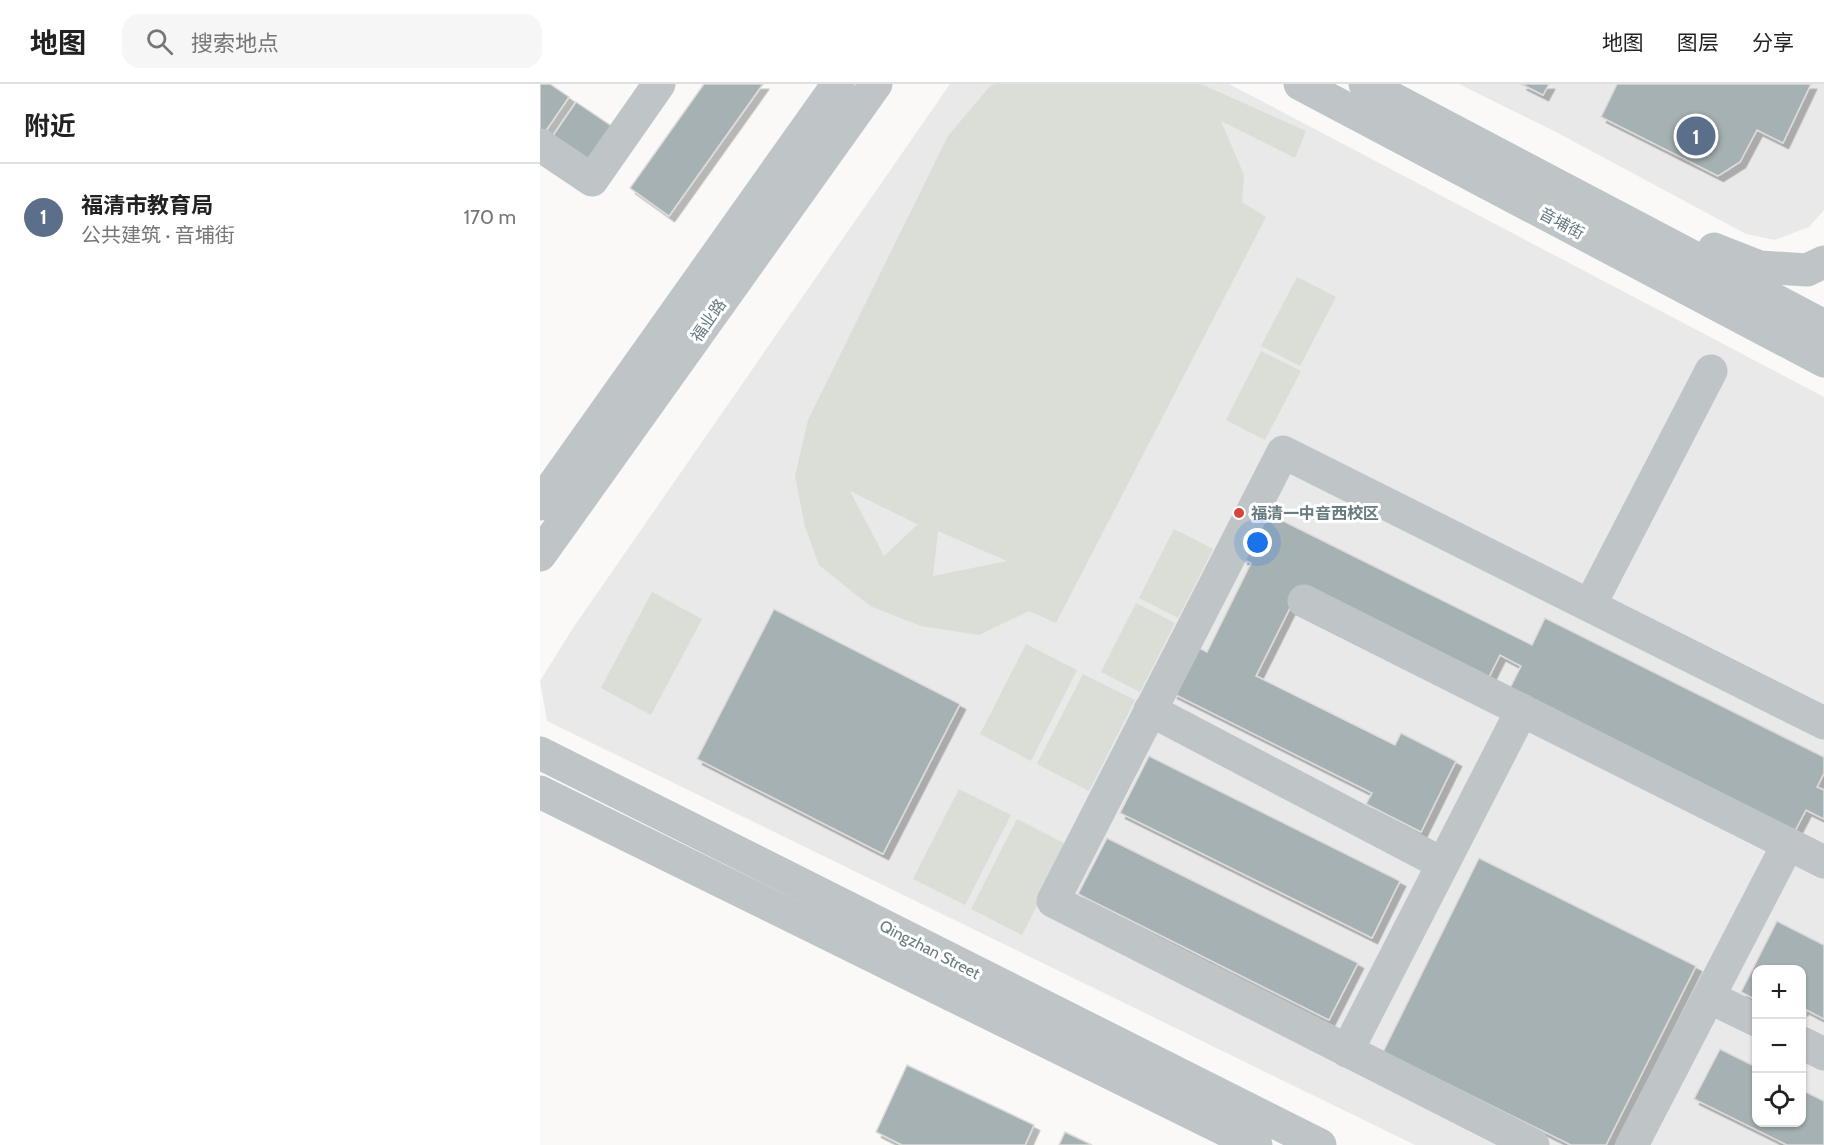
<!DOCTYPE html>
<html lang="zh">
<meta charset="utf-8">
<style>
:root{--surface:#fff;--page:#f6f6f6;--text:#222;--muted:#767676;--line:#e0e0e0;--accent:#0b8043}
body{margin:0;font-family:Cabin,"Noto Sans SC",sans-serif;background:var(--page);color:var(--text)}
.controls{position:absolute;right:18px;bottom:18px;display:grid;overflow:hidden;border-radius:12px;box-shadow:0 2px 4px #0004}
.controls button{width:54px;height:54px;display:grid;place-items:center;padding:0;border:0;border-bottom:2px solid var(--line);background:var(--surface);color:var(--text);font:30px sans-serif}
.you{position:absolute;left:718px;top:459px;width:21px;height:21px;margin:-15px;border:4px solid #fff;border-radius:50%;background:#1a73e8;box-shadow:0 0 0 9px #1a73e833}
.badge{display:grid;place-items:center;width:39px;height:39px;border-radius:50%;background:var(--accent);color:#fff;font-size:20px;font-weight:700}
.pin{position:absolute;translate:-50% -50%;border:3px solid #fff;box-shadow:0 2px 6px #0006}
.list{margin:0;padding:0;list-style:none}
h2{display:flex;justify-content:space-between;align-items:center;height:78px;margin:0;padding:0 24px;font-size:26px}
h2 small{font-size:20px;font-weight:400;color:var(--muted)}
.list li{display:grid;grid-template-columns:39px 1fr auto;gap:18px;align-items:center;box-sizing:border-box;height:108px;padding:0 24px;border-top:2px solid var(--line)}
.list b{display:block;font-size:22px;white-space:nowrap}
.list p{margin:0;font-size:20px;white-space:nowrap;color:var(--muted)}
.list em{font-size:20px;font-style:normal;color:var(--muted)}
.icon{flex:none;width:33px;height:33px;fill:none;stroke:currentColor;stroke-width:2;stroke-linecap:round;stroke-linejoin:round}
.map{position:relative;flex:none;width:1284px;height:1061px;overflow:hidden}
header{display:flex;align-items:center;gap:36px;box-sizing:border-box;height:84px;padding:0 30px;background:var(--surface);border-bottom:2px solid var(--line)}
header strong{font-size:28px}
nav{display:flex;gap:33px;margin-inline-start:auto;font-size:21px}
.search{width:420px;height:54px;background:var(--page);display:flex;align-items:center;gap:15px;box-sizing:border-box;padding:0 21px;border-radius:18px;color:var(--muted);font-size:22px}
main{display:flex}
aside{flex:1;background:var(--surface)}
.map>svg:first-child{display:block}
.built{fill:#e8e9e8;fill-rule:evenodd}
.green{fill:#dbded7;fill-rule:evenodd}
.building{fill:#a6b1b4;stroke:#dcdbda;stroke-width:1.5;filter:url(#shadow)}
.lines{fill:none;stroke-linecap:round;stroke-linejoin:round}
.minor{stroke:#bfc5c7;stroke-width:33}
.poi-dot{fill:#d6443b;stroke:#fff;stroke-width:2}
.labels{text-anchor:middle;stroke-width:6;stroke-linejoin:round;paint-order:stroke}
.street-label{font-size:16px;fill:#667a80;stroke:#fff}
.poi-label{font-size:16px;font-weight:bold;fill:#667a80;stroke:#fff;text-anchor:start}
</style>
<header>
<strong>地图</strong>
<div class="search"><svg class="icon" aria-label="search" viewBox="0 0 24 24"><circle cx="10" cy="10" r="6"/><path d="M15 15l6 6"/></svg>搜索地点</div>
<nav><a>地图</a><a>图层</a><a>分享</a></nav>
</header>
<main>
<aside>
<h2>附近<small></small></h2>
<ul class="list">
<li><span class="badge" style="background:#5c6f8a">1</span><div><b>福清市教育局</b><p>公共建筑 · 音埔街</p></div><em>170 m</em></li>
</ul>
</aside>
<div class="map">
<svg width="1284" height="1061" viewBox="0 0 1284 1061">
<defs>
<filter id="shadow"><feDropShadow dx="5.5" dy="5.5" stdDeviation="0" flood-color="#0004"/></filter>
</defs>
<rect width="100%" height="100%" fill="#faf9f8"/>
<!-- built -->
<g class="built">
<path d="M410 0H689L1284 313V1061H875L7 637 0 597 33 544ZM1216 886H1262V1038H1216Z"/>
<path d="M919 0H1284V126L1269 143 1235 156 1206 150 1016 48Z"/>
</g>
<!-- green -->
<g class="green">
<path d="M455 0H661L766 47 755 74 681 37 704 91 702 118 726 133 516 539 489 527 439 551 381 542 330 522 279 481 265 443 255 392 268 336 408 52 450 2ZM310 407 377 440H378L344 472ZM398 447 467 477 393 492Z"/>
<path d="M757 193 796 213 760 282 721 262Z"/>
<path d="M721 267 761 287 725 356 686 336Z"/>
<path d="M634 445 673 465 638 534 599 514Z"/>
<path d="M112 508 162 535 111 631 61 604Z"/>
<path d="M596 519 635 539 600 608 561 588Z"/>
<path d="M486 560 537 586 491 677 440 650Z"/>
<path d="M543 590 595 616 549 707 497 680Z"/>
<path d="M419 705 471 731 425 821 373 795Z"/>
<path d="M477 735 528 761 482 851 431 825Z"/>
</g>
<!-- building -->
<g class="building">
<path d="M0 0H10L29 13 3 51 0 49Z"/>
<path d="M164 0H223L129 132 90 104Z"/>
<path d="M981 0H1009L1003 11Z"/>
<path d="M1077 0H1271L1243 59 1217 46 1200 78 1178 92 1061 33Z"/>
<path d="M36 18 76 45 51 83 10 56Z"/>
<path d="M725 428 992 561 1005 534 1284 673V689L1277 703 1284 706V735L1266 726 1255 747 970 604 981 582 960 571 947 597 760 504 716 592 855 661 861 649 916 677 881 748 826 720 832 709 632 609 655 562 667 568 711 479 702 475Z"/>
<path d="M234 525 420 620 343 770 157 675Z"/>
<path d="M609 672 860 797 832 854 580 729Z"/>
<path d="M567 754 818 879 789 936 538 810Z"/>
<path d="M939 774 1156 882 1066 1061H1031L843 968Z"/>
<path d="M1237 837 1284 861V935L1263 924 1262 927V886H1216V916L1201 908Z"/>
<path d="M1180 965 1216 983V1038H1262V1006L1284 1017V1061H1247L1154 1015Z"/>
<path d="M367 981 494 1041 485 1061H362L336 1048Z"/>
<path d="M525 1048 552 1061H519Z"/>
</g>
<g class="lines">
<!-- minor -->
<g class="minor">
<path d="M760 0 1284 277"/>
<path d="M825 0 1284 242"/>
<path d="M0 61 52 96 119 0"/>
<path d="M1174 165 1220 183 1267 186 1284 178"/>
<path d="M0 420 298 0"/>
<path d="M0 471 336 0"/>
<path d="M764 517 1284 778"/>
<path d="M1050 521 1171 287"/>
<path d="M610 626 903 780"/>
<path d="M0 669 780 1061"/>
<path d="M0 708 716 1061"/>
<path d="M1169 913 1216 936"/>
<path d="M1262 959 1284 970"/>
<path d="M807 967 982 626"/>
<path d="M993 1061 513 817 743 368 1284 639"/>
<path d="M1092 1061 1248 760"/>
</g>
</g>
<!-- markers -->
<circle class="poi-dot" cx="699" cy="429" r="6"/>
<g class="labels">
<!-- street labels -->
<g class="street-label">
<text transform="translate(1022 139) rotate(28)" y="6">音埔街</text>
<text transform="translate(168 236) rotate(-55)" y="6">福业路</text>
<text transform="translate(390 865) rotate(27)" y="6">Qingzhan Street</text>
</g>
<!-- poi labels -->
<g class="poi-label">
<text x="711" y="435">福清一中音西校区</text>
</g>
</g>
</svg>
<div class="controls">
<button>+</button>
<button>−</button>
<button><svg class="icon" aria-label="locate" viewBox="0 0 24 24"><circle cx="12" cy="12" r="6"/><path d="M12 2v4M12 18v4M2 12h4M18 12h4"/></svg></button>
</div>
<div class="you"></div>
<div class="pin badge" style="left:1156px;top:52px;background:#5c6f8a">1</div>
</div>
</main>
